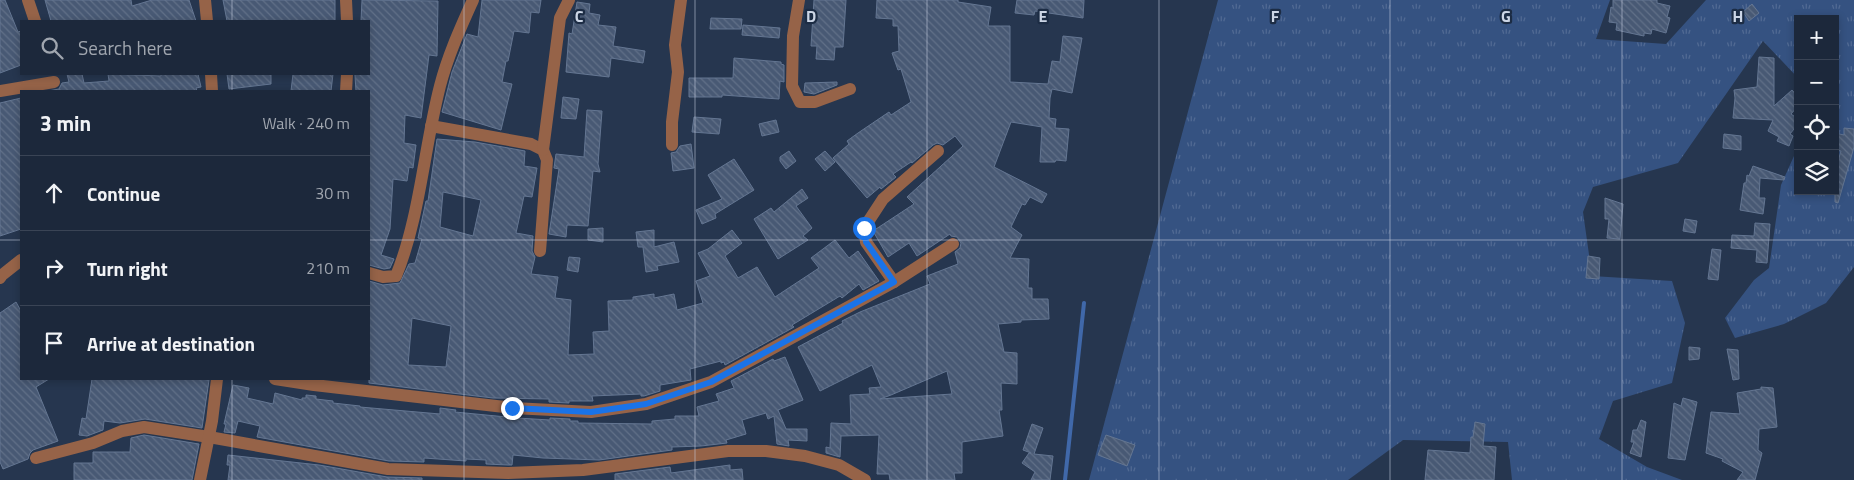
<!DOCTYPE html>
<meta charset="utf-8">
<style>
:root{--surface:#1c283b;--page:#253042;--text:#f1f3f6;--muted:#a0a6af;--line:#3a4455}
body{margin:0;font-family:"Titillium Web",sans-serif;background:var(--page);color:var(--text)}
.controls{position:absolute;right:15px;top:15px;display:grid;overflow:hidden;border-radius:0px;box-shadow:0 2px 8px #0003}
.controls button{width:45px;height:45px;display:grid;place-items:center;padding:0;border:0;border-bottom:1px solid var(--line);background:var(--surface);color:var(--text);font:25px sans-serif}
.stop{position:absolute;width:15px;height:15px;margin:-11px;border:4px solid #1a73e8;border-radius:50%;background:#fff}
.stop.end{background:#1a73e8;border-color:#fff;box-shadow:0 1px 5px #0008}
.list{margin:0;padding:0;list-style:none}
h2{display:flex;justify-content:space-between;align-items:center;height:65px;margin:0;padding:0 20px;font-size:21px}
h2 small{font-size:16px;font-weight:400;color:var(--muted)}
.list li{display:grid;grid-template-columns:32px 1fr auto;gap:15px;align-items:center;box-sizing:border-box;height:75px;padding:0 20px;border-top:1px solid var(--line)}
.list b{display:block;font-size:19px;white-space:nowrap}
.list em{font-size:16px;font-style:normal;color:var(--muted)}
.icon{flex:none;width:28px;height:28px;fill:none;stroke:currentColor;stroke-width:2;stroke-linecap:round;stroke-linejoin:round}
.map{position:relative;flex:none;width:1854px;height:480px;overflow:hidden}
.search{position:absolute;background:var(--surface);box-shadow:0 2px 8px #0003;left:20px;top:20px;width:350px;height:55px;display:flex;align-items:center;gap:12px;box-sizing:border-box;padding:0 18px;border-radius:0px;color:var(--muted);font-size:19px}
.panel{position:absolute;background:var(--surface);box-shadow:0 2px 8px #0003;left:20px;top:90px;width:350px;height:290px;border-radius:0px}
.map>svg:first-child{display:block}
.grass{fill:url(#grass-tufts)}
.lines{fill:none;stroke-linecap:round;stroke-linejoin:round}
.stream{stroke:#4068a9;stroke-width:4}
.building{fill:url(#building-back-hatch);stroke:#647692;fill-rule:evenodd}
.minor{stroke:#966348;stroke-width:12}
.route{stroke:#1a73e8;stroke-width:6}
.grid{fill:none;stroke:#ccd6e6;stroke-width:1;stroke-opacity:0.55}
.grid-label{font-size:16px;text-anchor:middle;font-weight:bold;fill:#ccd6e6;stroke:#1c2c44;stroke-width:4.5;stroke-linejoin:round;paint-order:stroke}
</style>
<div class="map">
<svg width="1854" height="480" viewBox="0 0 1854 480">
<defs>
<pattern id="grass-tufts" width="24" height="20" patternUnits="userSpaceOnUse" patternTransform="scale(1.25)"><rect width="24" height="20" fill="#355281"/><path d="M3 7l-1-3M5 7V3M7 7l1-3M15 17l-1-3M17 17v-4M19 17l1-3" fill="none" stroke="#516a93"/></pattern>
<pattern id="building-back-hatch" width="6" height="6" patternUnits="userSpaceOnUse" patternTransform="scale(1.25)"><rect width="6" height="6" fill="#485974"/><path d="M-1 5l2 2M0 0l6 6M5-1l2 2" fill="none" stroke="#617088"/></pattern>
</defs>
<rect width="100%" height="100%" fill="#26364f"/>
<!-- grass -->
<path class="grass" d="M1218 0H1610L1596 39 1666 44 1706 0H1854V267L1826 303 1784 324 1735 338 1725 318 1754 280 1769 268 1781 185 1798 147V191H1835V19H1798V78L1763 41 1678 163 1593 187 1583 212 1592 276 1672 281 1685 323 1672 383 1613 401 1599 439 1647 467 1682 480H1512L1508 442 1403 440 1348 480H1089Z"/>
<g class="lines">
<!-- stream -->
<path class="stream" d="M1065 480 1084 303"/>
</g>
<!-- building -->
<g class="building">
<path d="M0 0H5L18 32 21 31V65L0 73Z"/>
<path d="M45 0H131L132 6 152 0H189L196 21H51Z"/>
<path d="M223 0H335V21H227Z"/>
<path d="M362 0 438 1 437 56 429 55 421 118 405 115 404 143 416 145 413 168 409 167 407 181 393 179 390 229 381 255 394 259 390 268 384 269 369 265V91H356L355 76V74H369V21H361Z"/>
<path d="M482 0H541L539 13 531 12 529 33 514 31 508 61H506L502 82 512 84 501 130 442 112 452 72 467 34 478 37Z"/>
<path d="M814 0H846L843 47H835L834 60 816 59 817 46H811Z"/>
<path d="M877 0H958V2L991 7 988 26H1010V82L1048 84 1052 61 1060 62 1063 36 1082 38 1072 93 1052 89 1050 98 1049 118 1056 119 1055 128 1069 129 1066 161 1056 160 1055 162H1040L1042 127 1011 122 994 167 1047 194 1042 203 1030 197 1025 205 1022 204 1011 227 1022 235 1010 258 1029 259 1028 288H1032V299H1048L1049 319 1021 320V322L998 324 1004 352 1017 353V384L1001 383 1002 410H999L1003 436 962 442V473H954L955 480H890L889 474H877L879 435 841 436 840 457 826 453V447L830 448 831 423 851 424 850 395 870 394 869 388 881 387 872 365 820 391 798 347 843 323 842 321 860 312 930 284 927 276 958 264 955 252 960 248 961 243 957 237 951 236 950 234 917 256 909 243 888 257 873 231 914 204 907 197 963 146 955 136 943 145 937 143 933 145 912 163 911 162 893 174 896 177 881 189 880 187 867 198 833 158 849 144 847 141 858 133 889 112 891 115 911 102 901 69 898 70 892 53 899 51 898 26H893V19L876 18ZM947 371 952 394 880 399 891 395Z"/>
<path d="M1017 0H1084L1083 18 1035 11 1034 15 1015 13Z"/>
<path d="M1613 0H1657V3L1670 6 1667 17 1670 18 1666 33 1652 29 1651 34 1644 33V36L1616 30 1617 23 1609 22 1611 7 1613 8Z"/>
<path d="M577 2 590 4 589 13 600 15 598 25 616 27 613 46 645 51 643 63 611 58 609 77 566 72 569 33 572 34Z"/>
<path d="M1752 4 1759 13 1749 21 1743 12Z"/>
<path d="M711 18 742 19 741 29H710Z"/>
<path d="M743 25 780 28 779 38 742 35Z"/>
<path d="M1759 57 1774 58V106L1792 90 1798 97V106L1791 114 1798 119V124L1790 134 1793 136 1789 146 1777 141 1779 137 1768 131 1773 120 1733 118 1735 98 1734 90 1757 87Z"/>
<path d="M734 58 781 62V64L784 65V82L780 81 779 99 722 95V97H689V78H733Z"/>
<path d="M67 74H82L84 83 109 81 108 74 161 76V74H198L201 87 196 88 197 91H48L59 89 62 83 69 82Z"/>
<path d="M227 74H271V84L229 89Z"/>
<path d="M293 74H333L331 91H291Z"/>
<path d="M837 82V85L814 94 804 92 805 83Z"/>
<path d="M563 97 579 99 576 119 561 118Z"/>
<path d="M21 98V229L0 236V103Z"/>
<path d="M587 110 602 111 598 164 600 172 593 171 588 226 567 225 566 237 549 234 559 169 554 168 556 154 584 157Z"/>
<path d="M694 117 721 119 719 134 692 132Z"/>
<path d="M776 120 779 132 762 136 759 124Z"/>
<path d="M1844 128 1854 129V147L1838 203 1835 202V172L1841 151 1835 150V133L1844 135Z"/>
<path d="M1724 134 1741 136V150L1723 148Z"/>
<path d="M437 139 475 142 525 151 524 166 537 168 532 197 524 196 516 233 533 236 532 251 535 257 531 274 558 277 555 298 571 300 568 355 594 354 593 332 609 331 608 301 633 300V297L654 294V298L674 294 677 310 703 303 696 281 710 276 698 253 708 249 732 230 742 243 725 256 738 278 757 267 775 297 819 268 811 258 835 240 849 258 858 251 879 281 863 290 859 284 842 298 840 296 792 325 794 327 787 331 725 365 724 362 721 363V361L690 369 691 380 660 385V391L644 396H641V394L592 396 593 401H569V403L549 402V399L493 398 369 383V281L383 285 400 283 409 264 415 263 422 239 418 238 426 201H428ZM443 192 481 200 473 236 440 227ZM412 318 451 326 446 367 408 365Z"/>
<path d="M691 144 694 168 673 171 671 153 676 152 680 146Z"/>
<path d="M789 151 796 161 786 169 780 161V157Z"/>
<path d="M825 151 835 162 825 171 815 159Z"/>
<path d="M734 159 754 190 715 214 716 218 702 224 696 210 722 199 708 175Z"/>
<path d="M1753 166 1785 177 1784 180 1760 178 1759 198H1765L1763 214 1740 210 1744 183H1746L1747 175 1749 176Z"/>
<path d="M802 189 808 198 796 206 812 228 803 236 808 240 778 259 754 219 771 208 774 212Z"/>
<path d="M1605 198 1623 204 1620 239 1607 238 1609 219H1605Z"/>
<path d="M1685 219 1697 221 1695 233 1683 231Z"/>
<path d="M1755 223 1770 224 1767 263 1756 262 1757 250 1731 248 1732 235 1754 236Z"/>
<path d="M603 228V242L588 240V229Z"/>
<path d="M654 230V247L674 242 679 262 657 266 658 270 646 272 643 247H638L636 232Z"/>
<path d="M1712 249 1721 250 1718 280 1708 279Z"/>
<path d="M1588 256 1600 258 1599 279 1586 278Z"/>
<path d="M569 257 580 258 578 272 567 270Z"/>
<path d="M16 302 21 311V379H49L36 387 58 441 33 450 30 453 28 459 3 469 0 462V313Z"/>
<path d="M1689 347 1700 348 1699 359 1689 360Z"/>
<path d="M1727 349 1738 350 1739 379 1733 380Z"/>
<path d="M785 357 803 400 778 410 786 429H807V441L788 440 789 446 777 444 774 416 768 419 766 413 742 420 746 434 726 440 727 443 701 446 672 447V450L599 460 543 458 513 455 512 465H508L486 464V460L466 459V461L424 458V462L389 461 257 437 260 426 238 421 235 433 224 432 226 424H224L233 385 249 388 247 398 273 404 275 393 302 400V398H306V395L316 396V399L333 401V403L360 406V407L440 414V408L456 410 455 412 517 418 550 420V418L570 419V421H578V423L652 424V421L675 419V416H699L697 407 719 401 716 394 734 388 731 381 773 359 774 361Z"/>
<path d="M92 379H198L209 380 202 428 145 419 120 423 104 421 103 430 87 436 79 435 82 418 86 419Z"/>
<path d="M1761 387 1773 388 1777 427 1759 429 1758 450 1762 453 1755 480H1737L1743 472 1722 461 1723 459 1706 453 1711 412 1740 414 1737 393 1761 389Z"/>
<path d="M1683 398 1697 402 1685 460 1668 458 1674 403 1681 406Z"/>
<path d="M1641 420 1646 422 1641 457 1630 453 1634 442H1631L1633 430H1637Z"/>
<path d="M1475 422 1485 424 1483 446 1496 447 1494 480H1425L1428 450 1470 453 1471 437H1473Z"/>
<path d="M1032 424 1043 428 1034 454 1053 456 1050 480H1031L1035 472 1022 463 1029 453H1031L1023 450Z"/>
<path d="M144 435 199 444 192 480H74V463H93V452H130L131 438Z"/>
<path d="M1106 435 1135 445 1127 466 1098 455Z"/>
<path d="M228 455 319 465 387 477 422 478V480H228L230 465H227Z"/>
<path d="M730 465V470L742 469 743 480H615V474L670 467 671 473Z"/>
</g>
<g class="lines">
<!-- minor -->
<g class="minor">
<path d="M28 0 35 21"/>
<path d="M205 0 207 21"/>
<path d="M346 0 347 21"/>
<path d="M799 0 793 36 792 86 800 102H815L850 89"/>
<path d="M211 74 212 91"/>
<path d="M0 91 54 82"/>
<path d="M346 91 347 74"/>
<path d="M431 126 531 144 543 150 547 160 540 251"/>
<path d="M672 145V122L678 72 675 45 681 0"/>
<path d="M543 150 560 18 569 0"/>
<path d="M369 273 383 277 396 276C420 217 424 148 440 86 448 55 460 29 473 0"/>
<path d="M0 278 2 275 21 260"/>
<path d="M894 282 866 242 864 228 883 199 938 151"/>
<path d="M275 379 314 385 513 408 591 412 646 404 711 382 894 282 953 244"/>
<path d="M36 458 93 443 122 431 144 427 209 437 388 469 508 473 583 470 728 451H766L805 456 839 465 865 480"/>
<path d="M200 480 212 421 217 379"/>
</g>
</g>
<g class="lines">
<!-- route -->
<path class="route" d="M512 408 591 412 646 404 711 382 894 282 866 242 864 228"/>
</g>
<!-- grid -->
<path class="grid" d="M232 0V21M464 0V480M695 0V480M927 0V480M1159 0V480M1390 0V480M1622 0V480M232 74V91M0 240H21M369 240H1854M232 379V480"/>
<g class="grid-label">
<text x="579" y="22">C</text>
<text x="811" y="22">D</text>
<text x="1043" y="22">E</text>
<text x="1275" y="22">F</text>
<text x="1506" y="22">G</text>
<text x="1738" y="22">H</text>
</g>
</svg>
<div class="controls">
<button>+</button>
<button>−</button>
<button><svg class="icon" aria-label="locate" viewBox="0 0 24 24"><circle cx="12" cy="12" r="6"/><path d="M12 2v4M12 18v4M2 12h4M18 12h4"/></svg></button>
<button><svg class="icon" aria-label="layers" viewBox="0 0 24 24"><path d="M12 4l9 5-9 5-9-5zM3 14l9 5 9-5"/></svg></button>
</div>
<div class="stop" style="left:864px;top:228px"></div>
<div class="stop end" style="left:512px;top:408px"></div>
<div class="search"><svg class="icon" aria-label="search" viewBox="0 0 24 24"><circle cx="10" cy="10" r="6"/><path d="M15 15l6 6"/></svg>Search here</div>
<section class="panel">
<h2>3 min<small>Walk · 240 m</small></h2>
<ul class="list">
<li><svg class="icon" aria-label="ahead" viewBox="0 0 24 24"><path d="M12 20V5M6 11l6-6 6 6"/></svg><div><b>Continue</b></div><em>30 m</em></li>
<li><svg class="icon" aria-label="right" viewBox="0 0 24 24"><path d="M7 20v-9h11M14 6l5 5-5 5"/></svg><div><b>Turn right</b></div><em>210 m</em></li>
<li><svg class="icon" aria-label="arrive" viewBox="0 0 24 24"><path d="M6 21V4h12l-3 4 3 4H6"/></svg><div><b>Arrive at destination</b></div></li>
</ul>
</section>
</div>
